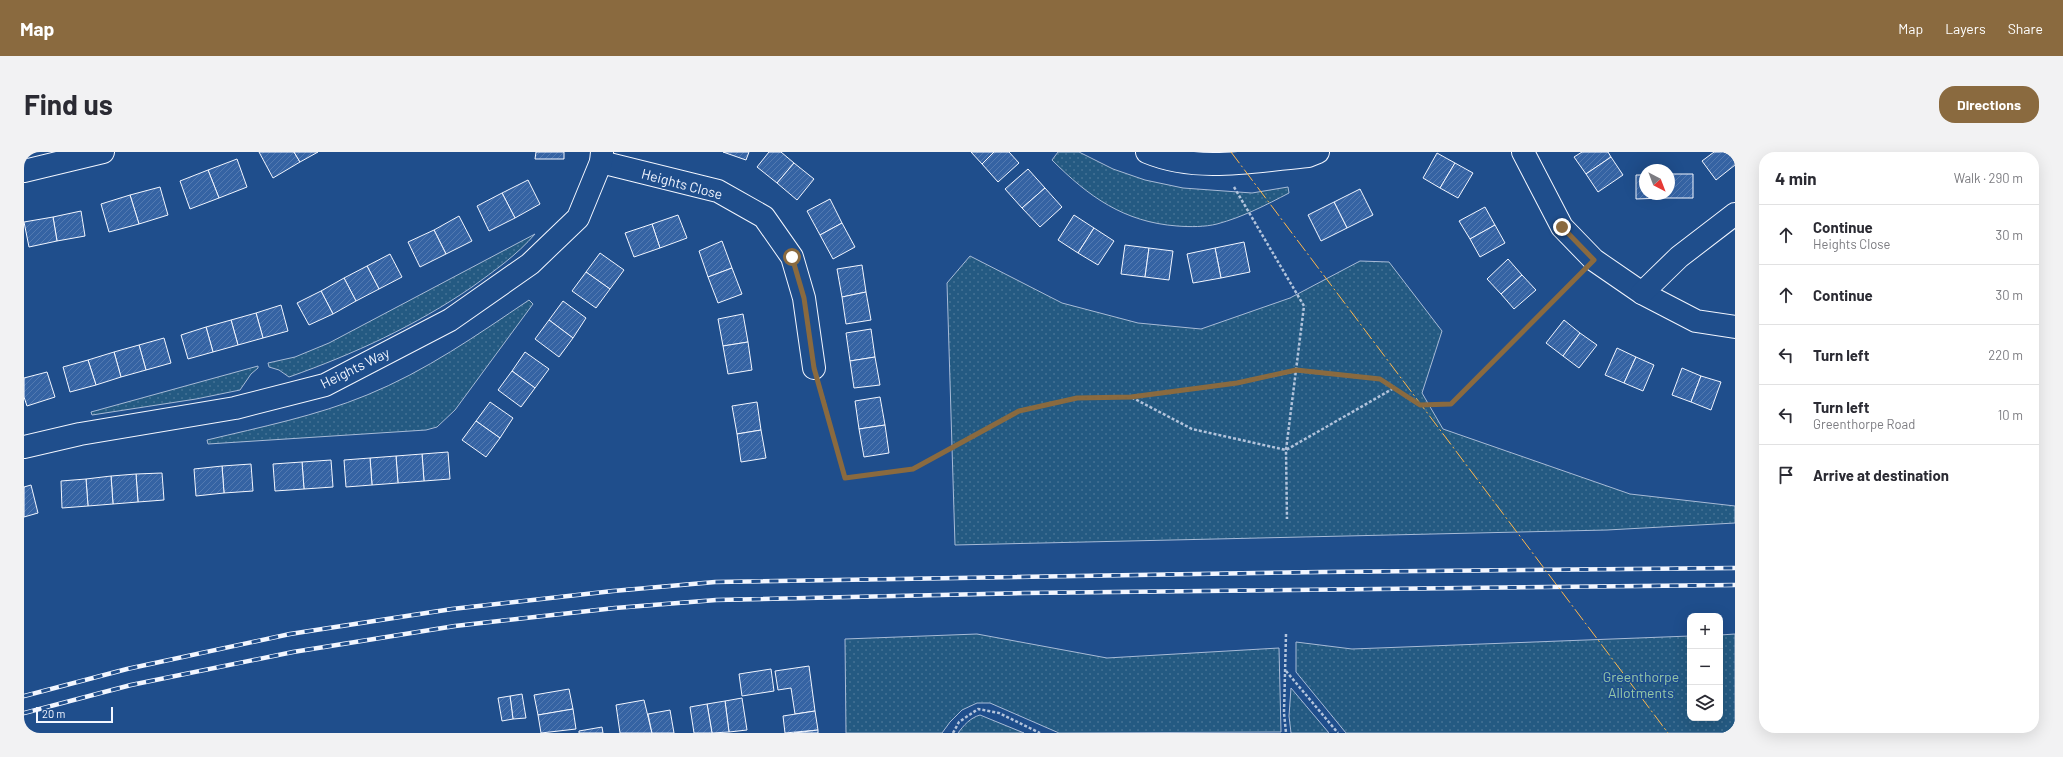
<!DOCTYPE html>
<meta charset="utf-8">
<style>
:root{--surface:#fff;--page:#f2f2f3;--text:#2b2b33;--muted:#7c7c81;--line:#e1e1e2;--accent:#8a6a3f}
body{margin:0;font-family:Barlow,sans-serif;background:var(--page);color:var(--text)}
.controls{position:absolute;right:12px;bottom:12px;display:grid;overflow:hidden;border-radius:8px;box-shadow:0 4px 16px #0002}
.controls button{width:36px;height:36px;display:grid;place-items:center;padding:0;border:0;border-bottom:1px solid var(--line);background:var(--surface);color:var(--text);font:20px sans-serif}
.compass{position:absolute;left:1615px;top:12px;width:36px;height:36px;border-radius:50%;background:var(--surface);box-shadow:0 4px 16px #0002;rotate:138deg}
.scale{position:absolute;left:12px;bottom:10px;width:77px;box-sizing:border-box;padding-left:4px;border:2px solid #f2f6ff;border-top:0;font-size:11px;line-height:14px;white-space:nowrap;color:#f2f6ff;-webkit-text-stroke:3px #1f4e8c;paint-order:stroke}
.stop{position:absolute;width:12px;height:12px;margin:-9px;border:3px solid #8a6a3f;border-radius:50%;background:#fff}
.stop.end{background:#8a6a3f;border-color:#fff;box-shadow:0 1px 4px #0008}
.list{margin:0;padding:0;list-style:none}
h2{display:flex;justify-content:space-between;align-items:center;height:52px;margin:0;padding:0 16px;font-size:17px}
h2 small{font-size:13px;font-weight:400;color:var(--muted)}
.list li{display:grid;grid-template-columns:26px 1fr auto;gap:12px;align-items:center;box-sizing:border-box;height:60px;padding:0 16px;border-top:1px solid var(--line)}
.list b{display:block;font-size:15px;white-space:nowrap}
.list p{margin:0;font-size:13px;white-space:nowrap;color:var(--muted)}
.list em{font-size:13px;font-style:normal;color:var(--muted)}
.icon{flex:none;width:22px;height:22px;fill:none;stroke:currentColor;stroke-width:2;stroke-linecap:round;stroke-linejoin:round}
.map{position:relative;flex:none;width:1711px;height:581px;overflow:hidden;border-radius:16px}
header{display:flex;align-items:center;gap:24px;box-sizing:border-box;height:56px;padding:0 20px;background:var(--accent);color:#fff}
header strong{font-size:19px}
nav{display:flex;gap:22px;margin-inline-start:auto;font-size:14px}
.intro{display:flex;align-items:center;justify-content:space-between;box-sizing:border-box;height:96px;padding:0 24px}
h1{margin:0;font-size:28px}
.button{padding:10px 18px;border-radius:16px;background:var(--accent);color:#fff;font-size:14px;font-weight:700}
main{display:flex;gap:24px;padding:0 24px}
aside{flex:1;background:var(--surface);border-radius:16px;box-shadow:0 4px 16px #0002}
.map>svg:first-child{display:block}
.grass{fill:url(#grass-dots);stroke:#a8bbd7}
.building{fill:url(#building-hatch);stroke:#f2f6ff}
.lines{fill:none;stroke-linecap:round;stroke-linejoin:round}
.minor-casing{stroke:#f2f6ff;stroke-width:24}
.path{stroke:#b3c4dc;stroke-width:2.5;stroke-dasharray:3 2;stroke-linecap:butt}
.minor{stroke:#1f4e8c;stroke-width:22}
.rail-casing{stroke:#f2f6ff;stroke-width:4.5}
.rail{stroke:#1f4e8c;stroke-width:3;stroke-dasharray:9;stroke-linecap:butt}
.power{stroke:#ffb74d;stroke-width:1;stroke-dasharray:14 3 2 3;stroke-linecap:butt}
.route{stroke:#8a6a3f;stroke-width:5}
.labels{text-anchor:middle;stroke-width:3;stroke-linejoin:round;paint-order:stroke}
.street-label{font-size:14px;fill:#f2f6ff;stroke:#1f4e8c}
.park-label{font-size:14px;fill:#97c8a6;stroke:#1f4e8c}
</style>
<header>
<strong>Map</strong>
<nav><a>Map</a><a>Layers</a><a>Share</a></nav>
</header>
<div class="intro"><h1>Find us</h1><a class="button">Directions</a></div>
<main>
<div class="map">
<svg width="1711" height="581" viewBox="0 0 1711 581">
<defs>
<pattern id="grass-dots" width="8" height="8" patternUnits="userSpaceOnUse"><rect width="8" height="8" fill="#245a82"/><path d="M2 2h.1M6 6h.1" fill="none" stroke="#447295" stroke-width="1.8" stroke-linecap="round"/></pattern>
<pattern id="building-hatch" width="6" height="6" patternUnits="userSpaceOnUse"><rect width="6" height="6" fill="#3563a3"/><path d="M-1 1l2-2M0 6l6-6M5 7l2-2" fill="none" stroke="#537ab1"/></pattern>
</defs>
<rect width="100%" height="100%" fill="#1f4e8c"/>
<!-- grass -->
<g class="grass">
<path d="M1034 0H1055L1089 17 1121 28 1159 36 1228 41 1264 35 1265 41C1242 53 1219 65 1193 72 1181 75 1166 75 1153 74 1100 70 1065 45 1028 8Z"/>
<path d="M511 82C493 103 470 119 448 135 391 174 330 202 265 225L255 218 245 215 244 211 271 205 305 191Z"/>
<path d="M946 104 1038 151 1114 171 1177 177 1266 146 1336 109 1365 110 1418 179 1398 241 1419 277 1606 342 1711 354V371L1583 378 931 393 923 131Z"/>
<path d="M505 148 509 152 431 258 413 275 402 278 184 292 183 288C237 275 292 264 343 243 402 219 453 183 505 148Z"/>
<path d="M234 214V216L227 222 216 238 172 247 68 263 67 260Z"/>
<path d="M953 482 1083 506 1255 496 1257 580 1035 581 966 551H953L938 558 926 570 918 581H822L821 487Z"/>
<path d="M1711 482V581H1322L1272 520V490L1328 497 1666 484V566H1696V483Z"/>
<path d="M1267 536 1305 581H1267L1265 564Z"/>
<path d="M956 563 1000 581H934C940 573 946 566 956 563Z"/>
</g>
<!-- building -->
<g class="building">
<path d="M235 0H270L276 10 249 26Z"/>
<path d="M270 0H294L276 10Z"/>
<path d="M512 0H540V7H511Z"/>
<path d="M699 0H725L722 8Z"/>
<path d="M745 0H757L770 11 753 31 733 15Z"/>
<path d="M947 0H970L958 12Z"/>
<path d="M970 0H985L995 11 974 30 958 12Z"/>
<path d="M1558 0H1584L1587 5 1562 22 1550 5Z"/>
<path d="M1690 0H1707L1711 6V13L1692 28 1678 9Z"/>
<path d="M1413 1 1431 11 1416 36 1399 26Z"/>
<path d="M1587 5 1599 23 1574 40 1562 22Z"/>
<path d="M213 7 223 35 195 46 184 18Z"/>
<path d="M770 11 790 27 773 48 753 31Z"/>
<path d="M1431 11 1449 21 1434 46 1416 36Z"/>
<path d="M1004 17 1021 36 998 56 981 37Z"/>
<path d="M184 18 195 46 166 57 156 29Z"/>
<path d="M1645 22H1669V46H1640V42H1645Z"/>
<path d="M1612 23H1621V42H1640V46L1612 47Z"/>
<path d="M504 28 516 52 491 66 478 41Z"/>
<path d="M136 35 144 63 115 72 106 43Z"/>
<path d="M1021 36 1038 55 1016 75 998 56Z"/>
<path d="M1336 37 1349 63 1323 76 1310 50Z"/>
<path d="M478 41 491 66 465 79 453 54Z"/>
<path d="M106 43 115 72 85 80 77 52Z"/>
<path d="M806 47 818 71 796 83 783 59Z"/>
<path d="M1310 50 1323 76 1297 89 1284 63Z"/>
<path d="M1461 55 1471 73 1446 87 1435 69Z"/>
<path d="M57 59 61 84 33 89 29 65Z"/>
<path d="M654 63 663 86 636 96 628 72Z"/>
<path d="M1050 63 1070 76 1054 101 1034 88Z"/>
<path d="M435 64 448 89 422 102 410 78Z"/>
<path d="M29 65 33 89 5 95 0 70Z"/>
<path d="M818 71 831 95 809 107 796 83Z"/>
<path d="M628 72 636 96 610 105 601 81Z"/>
<path d="M1471 73 1481 91 1456 105 1446 87Z"/>
<path d="M1070 76 1090 89 1074 113 1054 101Z"/>
<path d="M410 78 422 102 396 115 384 90Z"/>
<path d="M698 89 708 116 684 125 675 99Z"/>
<path d="M1220 90 1226 120 1197 126 1191 96Z"/>
<path d="M1101 93 1125 96 1121 125 1097 122Z"/>
<path d="M1125 96 1149 99 1145 128 1121 125Z"/>
<path d="M1191 96 1197 126 1169 131 1163 102Z"/>
<path d="M576 101 600 118 586 137 562 120Z"/>
<path d="M366 102 378 125 355 137 343 114Z"/>
<path d="M1484 107 1498 123 1477 142 1463 127Z"/>
<path d="M838 113 842 140 818 145 813 117Z"/>
<path d="M343 114 355 137 332 149 320 126Z"/>
<path d="M708 116 718 142 694 151 684 125Z"/>
<path d="M562 120 586 137 572 156 548 139Z"/>
<path d="M1498 123 1512 138 1490 157 1477 142Z"/>
<path d="M320 126 332 149 309 162 297 139Z"/>
<path d="M297 139 309 162 285 173 273 151Z"/>
<path d="M842 140 847 168 822 172 818 145Z"/>
<path d="M539 149 562 166 549 186 525 168Z"/>
<path d="M257 153 264 179 239 186 232 161Z"/>
<path d="M232 161 239 186 214 193 207 168Z"/>
<path d="M719 162 724 190 699 194 694 167Z"/>
<path d="M207 168 214 193 189 200 182 175Z"/>
<path d="M525 168 549 186 535 205 511 187Z"/>
<path d="M1540 168 1556 181 1539 204 1522 191Z"/>
<path d="M182 175 189 200 164 207 157 183Z"/>
<path d="M847 177 851 205 826 209 822 181Z"/>
<path d="M1556 181 1573 193 1555 216 1539 204Z"/>
<path d="M140 186 147 211 122 218 115 193Z"/>
<path d="M724 190 728 218 704 222 699 194Z"/>
<path d="M115 193 122 218 97 225 90 200Z"/>
<path d="M1593 196 1612 205 1600 231 1581 223Z"/>
<path d="M90 200 97 225 72 233 64 208Z"/>
<path d="M501 200 525 217 511 236 488 219Z"/>
<path d="M851 205 856 233 830 236 826 209Z"/>
<path d="M1612 205 1630 213 1619 239 1600 231Z"/>
<path d="M64 208 72 233 46 240 39 215Z"/>
<path d="M1658 216 1677 224 1667 250 1648 243Z"/>
<path d="M488 219 511 236 497 255 474 238Z"/>
<path d="M23 220 31 245 3 254 0 245V226Z"/>
<path d="M1677 224 1697 230 1687 258 1667 250Z"/>
<path d="M856 245 861 273 835 277 831 249Z"/>
<path d="M466 250 489 266 476 286 452 269Z"/>
<path d="M733 250 737 278 713 282 708 254Z"/>
<path d="M452 269 476 286 462 305 438 288Z"/>
<path d="M861 273 865 301 840 305 835 277Z"/>
<path d="M737 278 742 306 717 310 713 282Z"/>
<path d="M424 300 426 327 400 329 398 302Z"/>
<path d="M398 302 400 329 374 331 372 304Z"/>
<path d="M372 304 374 331 348 333 346 306Z"/>
<path d="M346 306 348 333 322 335 320 308Z"/>
<path d="M307 308 309 335 280 337 278 310Z"/>
<path d="M278 310 280 337 251 339 249 312Z"/>
<path d="M227 312 229 339 200 341 198 314Z"/>
<path d="M198 314 200 341 172 344 170 317Z"/>
<path d="M138 321 140 348 114 350 112 322Z"/>
<path d="M112 322 114 350 89 352 87 324Z"/>
<path d="M87 324 89 352 64 354 62 327Z"/>
<path d="M62 327 64 354 38 356 37 329Z"/>
<path d="M7 333 14 361 0 365V335Z"/>
<path d="M785 514 791 559 771 562 767 536 754 538 751 519Z"/>
<path d="M747 517 750 539 718 544 715 522Z"/>
<path d="M545 537 549 557 514 563 510 543Z"/>
<path d="M498 542 502 566 489 567 486 544Z"/>
<path d="M486 544 489 567 478 569 474 546Z"/>
<path d="M718 546 723 578 705 580 701 549Z"/>
<path d="M620 548 628 581H596L592 553Z"/>
<path d="M701 549 705 580 688 581 683 552Z"/>
<path d="M683 552 688 581H670L666 555Z"/>
<path d="M549 557 552 577 517 581 514 563Z"/>
<path d="M646 558 650 581H628L624 562Z"/>
<path d="M791 559 794 578 761 581 759 564Z"/>
<path d="M578 575 579 581H555V579Z"/>
<path d="M794 578V581H770Z"/>
</g>
<g class="lines">
<!-- minor casing -->
<g class="minor-casing">
<g id="minor">
<path d="M1123 0C1173 21 1231 9 1284 4L1294 0"/>
<path d="M1499 0 1538 75 1570 108 1618 141 1672 169 1711 175"/>
<path d="M577 10 694 39 740 65 768 105 780 146 790 216"/>
<path d="M0 19 79 0"/>
<path d="M1618 141 1655 105 1711 62"/>
<path d="M0 295 56 282 211 256 301 233 426 168 506 112 554 66 577 10 578 0"/>
</g>
</g>
<!-- path -->
<g class="path">
<path d="M1210 35 1280 154 1262 298 1263 367"/>
<path d="M797 238 821 326 889 317 995 259 1053 246 1107 245 1168 277 1262 298 1370 236"/>
<path d="M1107 245 1213 231 1272 219 1356 227 1396 253 1427 252 1553 125"/>
<path d="M1262 482 1260 561 1262 581"/>
<path d="M1262 519 1314 581"/>
<path d="M929 581 935 570 954 557 975 561 1016 581"/>
</g>
<!-- minor -->
<use href="#minor" class="minor"/>
<!-- rail casing -->
<g class="rail-casing">
<g id="rail">
<path d="M0 544 103 517 266 482 428 457 589 439 691 430 1298 420 1711 416"/>
<path d="M0 561 107 533 269 500 431 474 591 456 692 448 1000 441 1711 433"/>
</g>
</g>
<!-- rail -->
<use href="#rail" class="rail"/>
<!-- power -->
<path class="power" d="M1207 0 1644 581"/>
</g>
<g class="lines">
<!-- route -->
<path class="route" d="M768 105 780 146 790 216 821 326 889 317 995 259 1053 246 1107 245 1213 231 1272 218 1356 227 1396 253 1427 252 1570 108 1538 75"/>
</g>
<g class="labels">
<!-- street labels -->
<g class="street-label">
<text transform="translate(658 32) rotate(15)" y="5">Heights Close</text>
<text transform="translate(331 216) rotate(-26)" y="5">Heights Way</text>
</g>
<!-- park labels -->
<g class="park-label">
<text x="1617" y="530">Greenthorpe<tspan x="1617" dy="16">Allotments</tspan></text>
</g>
</g>
</svg>
<div class="controls">
<button>+</button>
<button>−</button>
<button><svg class="icon" aria-label="layers" viewBox="0 0 24 24"><path d="M12 4l9 5-9 5-9-5zM3 14l9 5 9-5"/></svg></button>
</div>
<svg class="compass" viewBox="-18 -18 36 36"><path d="M0-13l5 13h-10z" fill="#e53935"/><path d="M0 13l5-13h-10z" fill="#7c7c81"/></svg>
<div class="scale">20 m</div>
<div class="stop" style="left:768px;top:105px"></div>
<div class="stop end" style="left:1538px;top:75px"></div>
</div>
<aside>
<h2>4 min<small>Walk · 290 m</small></h2>
<ul class="list">
<li><svg class="icon" aria-label="ahead" viewBox="0 0 24 24"><path d="M12 20V5M6 11l6-6 6 6"/></svg><div><b>Continue</b><p>Heights Close</p></div><em>30 m</em></li>
<li><svg class="icon" aria-label="ahead" viewBox="0 0 24 24"><path d="M12 20V5M6 11l6-6 6 6"/></svg><div><b>Continue</b></div><em>30 m</em></li>
<li><svg class="icon" aria-label="left" viewBox="0 0 24 24"><path d="M17 20v-9H6M10 6l-5 5 5 5"/></svg><div><b>Turn left</b></div><em>220 m</em></li>
<li><svg class="icon" aria-label="left" viewBox="0 0 24 24"><path d="M17 20v-9H6M10 6l-5 5 5 5"/></svg><div><b>Turn left</b><p>Greenthorpe Road</p></div><em>10 m</em></li>
<li><svg class="icon" aria-label="arrive" viewBox="0 0 24 24"><path d="M6 21V4h12l-3 4 3 4H6"/></svg><div><b>Arrive at destination</b></div></li>
</ul>
</aside>
</main>
